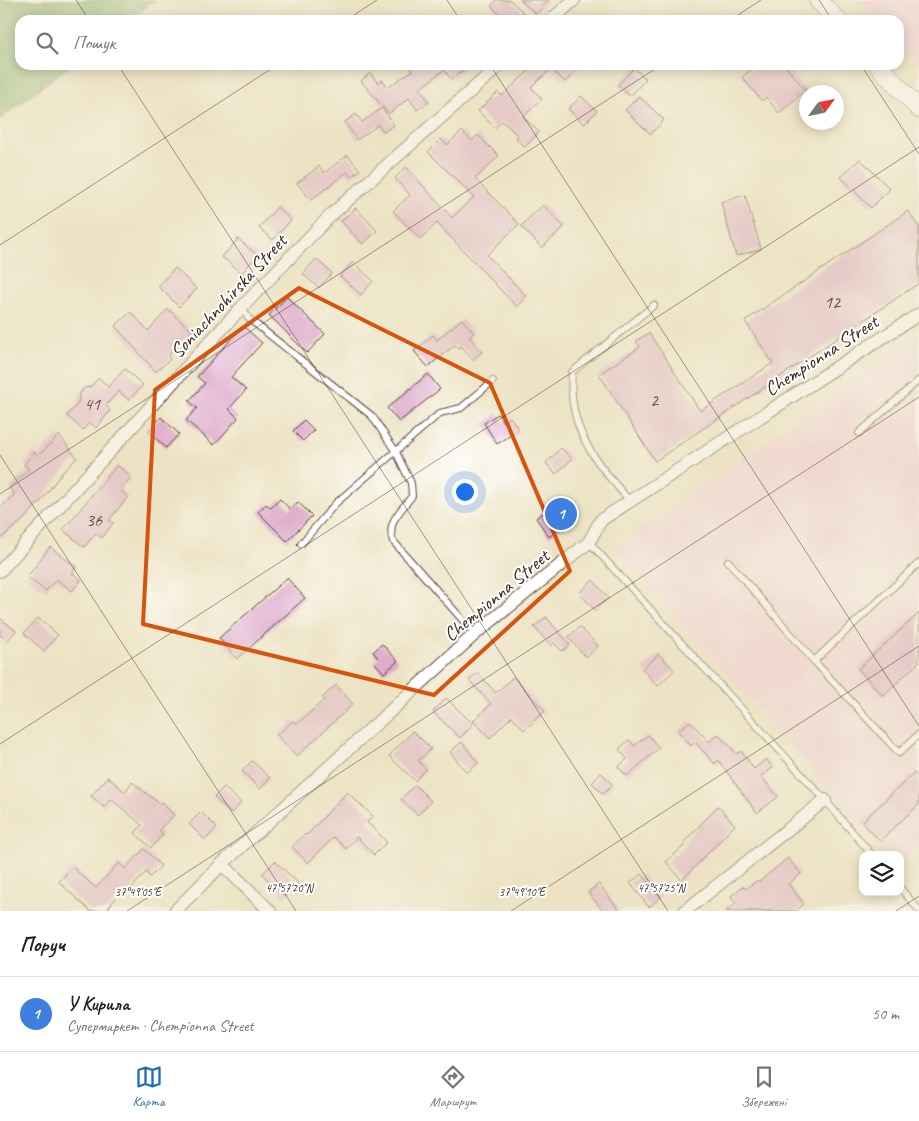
<!DOCTYPE html>
<html lang="uk">
<meta charset="utf-8">
<style>
:root{--surface:#fff;--page:#f2f2f2;--text:#222;--muted:#767676;--line:#e0e0e0;--accent:#1f6fb2}
body{margin:0;font-family:Caveat,sans-serif;background:var(--page);color:var(--text)}
.controls{position:absolute;right:15px;bottom:15px;display:grid;overflow:hidden;border-radius:10px;box-shadow:0 2px 12px #0003}
.controls button{width:45px;height:45px;display:grid;place-items:center;padding:0;border:0;border-bottom:1px solid var(--line);background:var(--surface);color:var(--text);font:25px sans-serif}
.compass{position:absolute;left:799px;top:85px;width:45px;height:45px;border-radius:50%;background:var(--surface);box-shadow:0 2px 12px #0003;rotate:57deg}
.you{position:absolute;left:464px;top:491px;width:18px;height:18px;margin:-12px;border:4px solid #fff;border-radius:50%;background:#1a73e8;box-shadow:0 0 0 8px #1a73e833}
.badge{display:grid;place-items:center;width:32px;height:32px;border-radius:50%;background:var(--accent);color:#fff;font-size:16px;font-weight:700}
.pin{position:absolute;translate:-50% -50%;border:2px solid #fff;box-shadow:0 1px 5px #0006}
.list{margin:0;padding:0;list-style:none}
h2{display:flex;justify-content:space-between;align-items:center;height:65px;margin:0;padding:0 20px;font-size:21px}
h2 small{font-size:16px;font-weight:400;color:var(--muted)}
.list li{display:grid;grid-template-columns:32px 1fr auto;gap:15px;align-items:center;box-sizing:border-box;height:75px;padding:0 20px;border-top:1px solid var(--line)}
.list b{display:block;font-size:19px;white-space:nowrap}
.list p{margin:0;font-size:16px;white-space:nowrap;color:var(--muted)}
.list em{font-size:16px;font-style:normal;color:var(--muted)}
.icon{flex:none;width:28px;height:28px;fill:none;stroke:currentColor;stroke-width:2;stroke-linecap:round;stroke-linejoin:round}
.map{position:relative;flex:none;width:919px;height:911px;overflow:hidden}
.search{position:absolute;background:var(--surface);box-shadow:0 2px 12px #0003;left:15px;right:15px;top:15px;height:55px;display:flex;align-items:center;gap:12px;box-sizing:border-box;padding:0 18px;border-radius:15px;color:var(--muted);font-size:19px}
.sheet{height:140px;background:var(--surface)}
nav{display:flex;justify-content:space-around;align-items:center;box-sizing:border-box;height:70px;border-top:1px solid var(--line);background:var(--surface);font-size:14px;color:var(--muted)}
nav a{display:grid;justify-items:center;gap:2px}
nav .on{color:var(--accent)}
.map>svg:first-child{display:block}
.built{fill:#f4cfde}
.forest{fill:#80ad66;stroke:#5e6c42}
.building{fill:#deaccb}
.lines{fill:none;stroke-linecap:round;stroke-linejoin:round}
.lane-casing{stroke:#564637;stroke-width:8}
.street-casing{stroke:#564637;stroke-width:14}
.secondary-casing{stroke:#564637;stroke-width:19}
.lane{stroke:#fff;stroke-width:6}
.street{stroke:#fff;stroke-width:12}
.secondary{stroke:#fff;stroke-width:18}
.marked{fill:none;stroke:#d7540e;stroke-width:4;stroke-linejoin:round}
.ticks{fill:none;stroke:#3b2a1e;stroke-width:1;stroke-opacity:0.45}
.labels{text-anchor:middle;stroke-width:4;stroke-linejoin:round;paint-order:stroke}
.number-label{font-size:18px;fill:#644a49}
.street-label{font-size:20px;fill:#3b2a1e;stroke:#fff}
.ticks-label{font-size:12px;text-anchor:middle;fill:#3b2a1e;stroke:#fff;stroke-width:4;stroke-linejoin:round;paint-order:stroke}
</style>
<div class="map">
<svg width="919" height="911" viewBox="0 0 919 911">
<rect width="100%" height="100%" fill="#fff"/>
<filter id="ink" filterUnits="userSpaceOnUse"><feTurbulence type="fractalNoise" baseFrequency=".02" numOctaves="2"/><feDisplacementMap in="SourceGraphic" scale="10" xChannelSelector="R" yChannelSelector="G"/><feConvolveMatrix kernelMatrix="1 2 1 2 8 2 1 2 1" color-interpolation-filters="sRGB"/></filter>
<filter id="wash" filterUnits="userSpaceOnUse"><feTurbulence type="fractalNoise" baseFrequency=".0096" numOctaves="4" result="noise"/><feDisplacementMap in="SourceGraphic" scale="20" xChannelSelector="R" yChannelSelector="G"/><feGaussianBlur stdDeviation="1.12" result="paint"/><feColorMatrix in="noise" values="0 0 0 0 0 0 0 0 0 0 0 0 0 0 0 0 0 1.4 0 .05"/><feComposite in="paint" operator="in"/></filter>
<g filter="url(#wash)">
<rect width="100%" height="100%" fill="#ede3c4"/>
<!-- built -->
<g class="built">
<path d="M860 0H919V64L899 43V20H878Z"/>
<path d="M919 334V848L900 864V855H888L615 548Z"/>
</g>
<!-- forest -->
<path class="forest" d="M0 0H155L129 20H20V65H70L0 119Z"/>
<g id="blocks">
<!-- building -->
<g class="building">
<path d="M496 0H510L523 12 516 20H506L491 6Z"/>
<path d="M520 0H549L536 14Z"/>
<path d="M408 65H470L451 79 444 70 420 88 429 102 417 110 409 98 389 114 361 81 370 73 378 83 382 80 388 87 412 71Z"/>
<path d="M535 65H582L565 82 551 69 531 87 542 99 523 117 539 132 525 147 516 139 518 136 502 121 495 128 478 111 498 92 502 96Z"/>
<path d="M757 65H784L806 90 779 113 766 97 762 101 742 77Z"/>
<path d="M634 68 646 79 630 96 618 85Z"/>
<path d="M581 96 597 111 584 124 568 109Z"/>
<path d="M639 96 664 120 650 134 625 110Z"/>
<path d="M382 108 394 125 384 132 378 125 357 140 345 122 356 114 362 122Z"/>
<path d="M462 131 472 141 478 135 499 156 475 179 519 224 487 255 526 296 517 307 437 223 420 239 393 211 410 195 395 178 406 167 452 218 474 197 428 152 441 139 447 145Z"/>
<path d="M348 155 360 170 351 177 347 172 311 200 297 183 319 166 324 173Z"/>
<path d="M860 159 890 189 871 208 841 177Z"/>
<path d="M745 195 761 249 736 256 721 202Z"/>
<path d="M543 205 564 227 542 248 521 226Z"/>
<path d="M277 207 291 220 273 240 259 228Z"/>
<path d="M356 208 377 231 363 244 341 221Z"/>
<path d="M908 211 919 227V283L655 461 599 374 640 347 636 341 649 333 700 411 773 363 745 321Z"/>
<path d="M238 239 257 255 242 273 222 257Z"/>
<path d="M316 259 332 273 319 288 303 274Z"/>
<path d="M353 262 373 281 361 295 340 276Z"/>
<path d="M175 268 197 289 179 307 158 286Z"/>
<path d="M287 297 325 334 307 353 269 315Z"/>
<path d="M168 309 192 331 168 356 170 359 156 372 115 326 131 312 148 331Z"/>
<path d="M462 319 474 333 469 337 482 352 473 360 461 346 458 348 455 345 428 367 414 351 433 335 437 340Z"/>
<path d="M243 326 262 343 231 377 246 390 229 409 238 418 214 445 186 420 197 408 189 401 205 383 197 377Z"/>
<path d="M125 369 143 385 129 400 119 391 106 405 110 411 96 428 90 422 83 430 67 416 78 403 79 395 84 388 90 387 99 378 108 387Z"/>
<path d="M428 374 440 389 399 422 387 408Z"/>
<path d="M498 414 503 422 510 417 519 430 497 444 484 423Z"/>
<path d="M161 417 179 434 166 448 148 431Z"/>
<path d="M304 420 314 430 303 441 293 431Z"/>
<path d="M59 435 77 458 61 474 41 501 22 521 0 539V508L15 494 9 488 29 469 24 465 34 452 38 456Z"/>
<path d="M561 448 572 459 556 474 546 463Z"/>
<path d="M117 465 131 477 120 490 128 497 109 520 113 523 102 538 96 533 84 547 63 530Z"/>
<path d="M280 499 290 509 298 502 312 516 287 541 258 512 266 504 271 508Z"/>
<path d="M559 502 572 520 549 537 536 518Z"/>
<path d="M50 547 76 567 72 573 81 580 72 591 56 579 46 591 27 577Z"/>
<path d="M287 578 305 598 237 659 219 638Z"/>
<path d="M593 580 608 598 595 610 579 593Z"/>
<path d="M919 613V662L883 696 858 669Z"/>
<path d="M546 617 570 645 562 651 554 643 551 646 534 627Z"/>
<path d="M0 618 16 631 7 641 0 635Z"/>
<path d="M38 618 58 635 44 651 24 633Z"/>
<path d="M580 627 598 646 586 657 568 637Z"/>
<path d="M382 644 398 661 384 673 374 662 378 658 373 652Z"/>
<path d="M659 654 674 670 658 686 642 669Z"/>
<path d="M478 673 496 693 513 677 545 711 524 730 512 716 490 738 473 721 491 704 469 680Z"/>
<path d="M336 685 353 704 297 756 277 735 293 721 297 724 324 700 322 698Z"/>
<path d="M446 698 473 724 460 738 433 712Z"/>
<path d="M690 721 709 742 718 734 737 754 741 751 754 769 766 759 773 768 761 776 778 797 757 813 718 760 715 764 695 742 691 746 678 731Z"/>
<path d="M413 731 431 749 418 761 426 769 415 781 389 756Z"/>
<path d="M648 735 659 748 627 776 618 767 627 759 619 749 629 740 634 746Z"/>
<path d="M462 742 478 763 467 773 450 752Z"/>
<path d="M252 761 270 778 260 789 242 771Z"/>
<path d="M601 773 613 785 603 794 592 783Z"/>
<path d="M914 773 919 778V804L880 841 862 822Z"/>
<path d="M108 777 125 792 132 782 160 804 161 802 174 815 159 830 163 834 151 848 135 833 142 825 111 799 104 807 91 796Z"/>
<path d="M415 785 431 801 418 815 401 799Z"/>
<path d="M224 787 241 803 231 813 214 797Z"/>
<path d="M347 792 373 816 367 822 387 842 374 855 357 837 346 849 334 837 308 863 292 847 305 834 307 835Z"/>
<path d="M718 806 735 825 682 880 666 862 686 844 684 842Z"/>
<path d="M201 812 217 828 205 840 189 824Z"/>
<path d="M144 849 161 866 150 877 146 872 126 894 122 890 106 911H90L59 882 72 867 96 888 119 863 125 869Z"/>
<path d="M788 858 801 874 788 884 804 904 796 911H726L736 903 731 896 743 886 746 889 757 880 759 882Z"/>
<path d="M275 861 298 883 285 897 262 874Z"/>
<path d="M642 874 661 897 649 907 630 883Z"/>
<path d="M599 884 620 911H603L588 892Z"/>
</g>
</g>
</g>
<g filter="url(#ink)">
<use href="#blocks" fill-opacity="0" stroke="#564637" stroke-width="1"/>
<g class="lines">
<!-- lane casing -->
<g class="lane-casing">
<g id="lane">
<path d="M242 307 248 318 372 416 396 452 411 483 412 496C401 511 386 522 393 541L475 634"/>
<path d="M859 433 919 380"/>
<path d="M630 501C595 462 567 428 572 372L654 305"/>
<path d="M589 542 825 800 872 855"/>
<path d="M301 544 336 503 440 413 461 408 493 381"/>
<path d="M728 561 814 661 899 753 919 734"/>
<path d="M814 661 919 563"/>
<path d="M900 888 919 910"/>
</g>
</g>
<!-- street casing -->
<g class="street-casing">
<g id="street">
<path d="M551 20 574 0"/>
<path d="M0 571 242 307 331 215 500 65"/>
<path d="M222 864 270 911"/>
<path d="M175 911 222 864 475 634 589 542 601 520 919 314"/>
<path d="M685 911 825 800"/>
</g>
</g>
<!-- secondary casing -->
<g class="secondary-casing">
<g id="secondary">
<path d="M818 0 837 20"/>
<path d="M878 65 919 109"/>
</g>
</g>
<!-- lane -->
<use href="#lane" class="lane"/>
<!-- street -->
<use href="#street" class="street"/>
<!-- secondary -->
<use href="#secondary" class="secondary"/>
</g>
</g>
<!-- marked area -->
<path d="M0 0H919V911H0ZM299 288 490 383 570 571 434 695 143 624 155 390Z" fill="#ede3c4" fill-opacity=".55" fill-rule="evenodd"/>
<path class="marked" d="M299 288 490 383 570 571 434 695 143 624 155 390Z"/>
<!-- ticks -->
<path class="ticks" d="M76 0 89 20M447 0 460 20M819 0 832 20M346 20 377 0M730 20 761 0M118 65 668 911M490 65 919 726M861 65 919 154M0 245 277 65M0 455 296 911M0 494 661 65M0 744 919 147M127 911 919 397M511 911 919 646M896 911 919 896"/>
<g class="labels">
<!-- number labels -->
<g class="number-label">
<text x="832" y="308">12</text>
<text x="654" y="406">2</text>
<text x="92" y="410">41</text>
<text x="94" y="526">36</text>
</g>
<!-- street labels -->
<g class="street-label">
<text transform="translate(228 296) rotate(-47)" y="7">Soniachnohirska Street</text>
<text transform="translate(821 355) rotate(-33)" y="7">Chempionna Street</text>
<text transform="translate(496 595) rotate(-40)" y="7">Chempionna Street</text>
</g>
</g>
<g class="ticks-label">
<text x="289" y="892">47°57'20"N</text>
<text x="661" y="892">47°57'25"N</text>
<text x="138" y="896">37°49'05"E</text>
<text x="522" y="896">37°49'10"E</text>
</g>
</svg>
<div class="controls">
<button><svg class="icon" aria-label="layers" viewBox="0 0 24 24"><path d="M12 4l9 5-9 5-9-5zM3 14l9 5 9-5"/></svg></button>
</div>
<svg class="compass" viewBox="-18 -18 36 36"><path d="M0-13l5 13h-10z" fill="#e53935"/><path d="M0 13l5-13h-10z" fill="#767676"/></svg>
<div class="you"></div>
<div class="pin badge" style="left:561px;top:514px;background:#3f7fe0">1</div>
<div class="search"><svg class="icon" aria-label="search" viewBox="0 0 24 24"><circle cx="10" cy="10" r="6"/><path d="M15 15l6 6"/></svg>Пошук</div>
</div>
<section class="sheet">
<h2>Поруч<small></small></h2>
<ul class="list">
<li><span class="badge" style="background:#3f7fe0">1</span><div><b>У Кирила</b><p>Супермаркет · Chempionna Street</p></div><em>50 m</em></li>
</ul>
</section>
<nav>
<a class="on"><svg class="icon" aria-label="map" viewBox="0 0 24 24"><path d="M3 6l6-2 6 2 6-2v14l-6 2-6-2-6 2zM9 4v14M15 6v14"/></svg>Карта</a>
<a><svg class="icon" aria-label="directions" viewBox="0 0 24 24"><path d="M12 3l9 9-9 9-9-9zM9 14v-3h6M13 9l2 2-2 2"/></svg>Маршрут</a>
<a><svg class="icon" aria-label="saved" viewBox="0 0 24 24"><path d="M7 4h10v16l-5-4-5 4z"/></svg>Збережені</a>
</nav>
